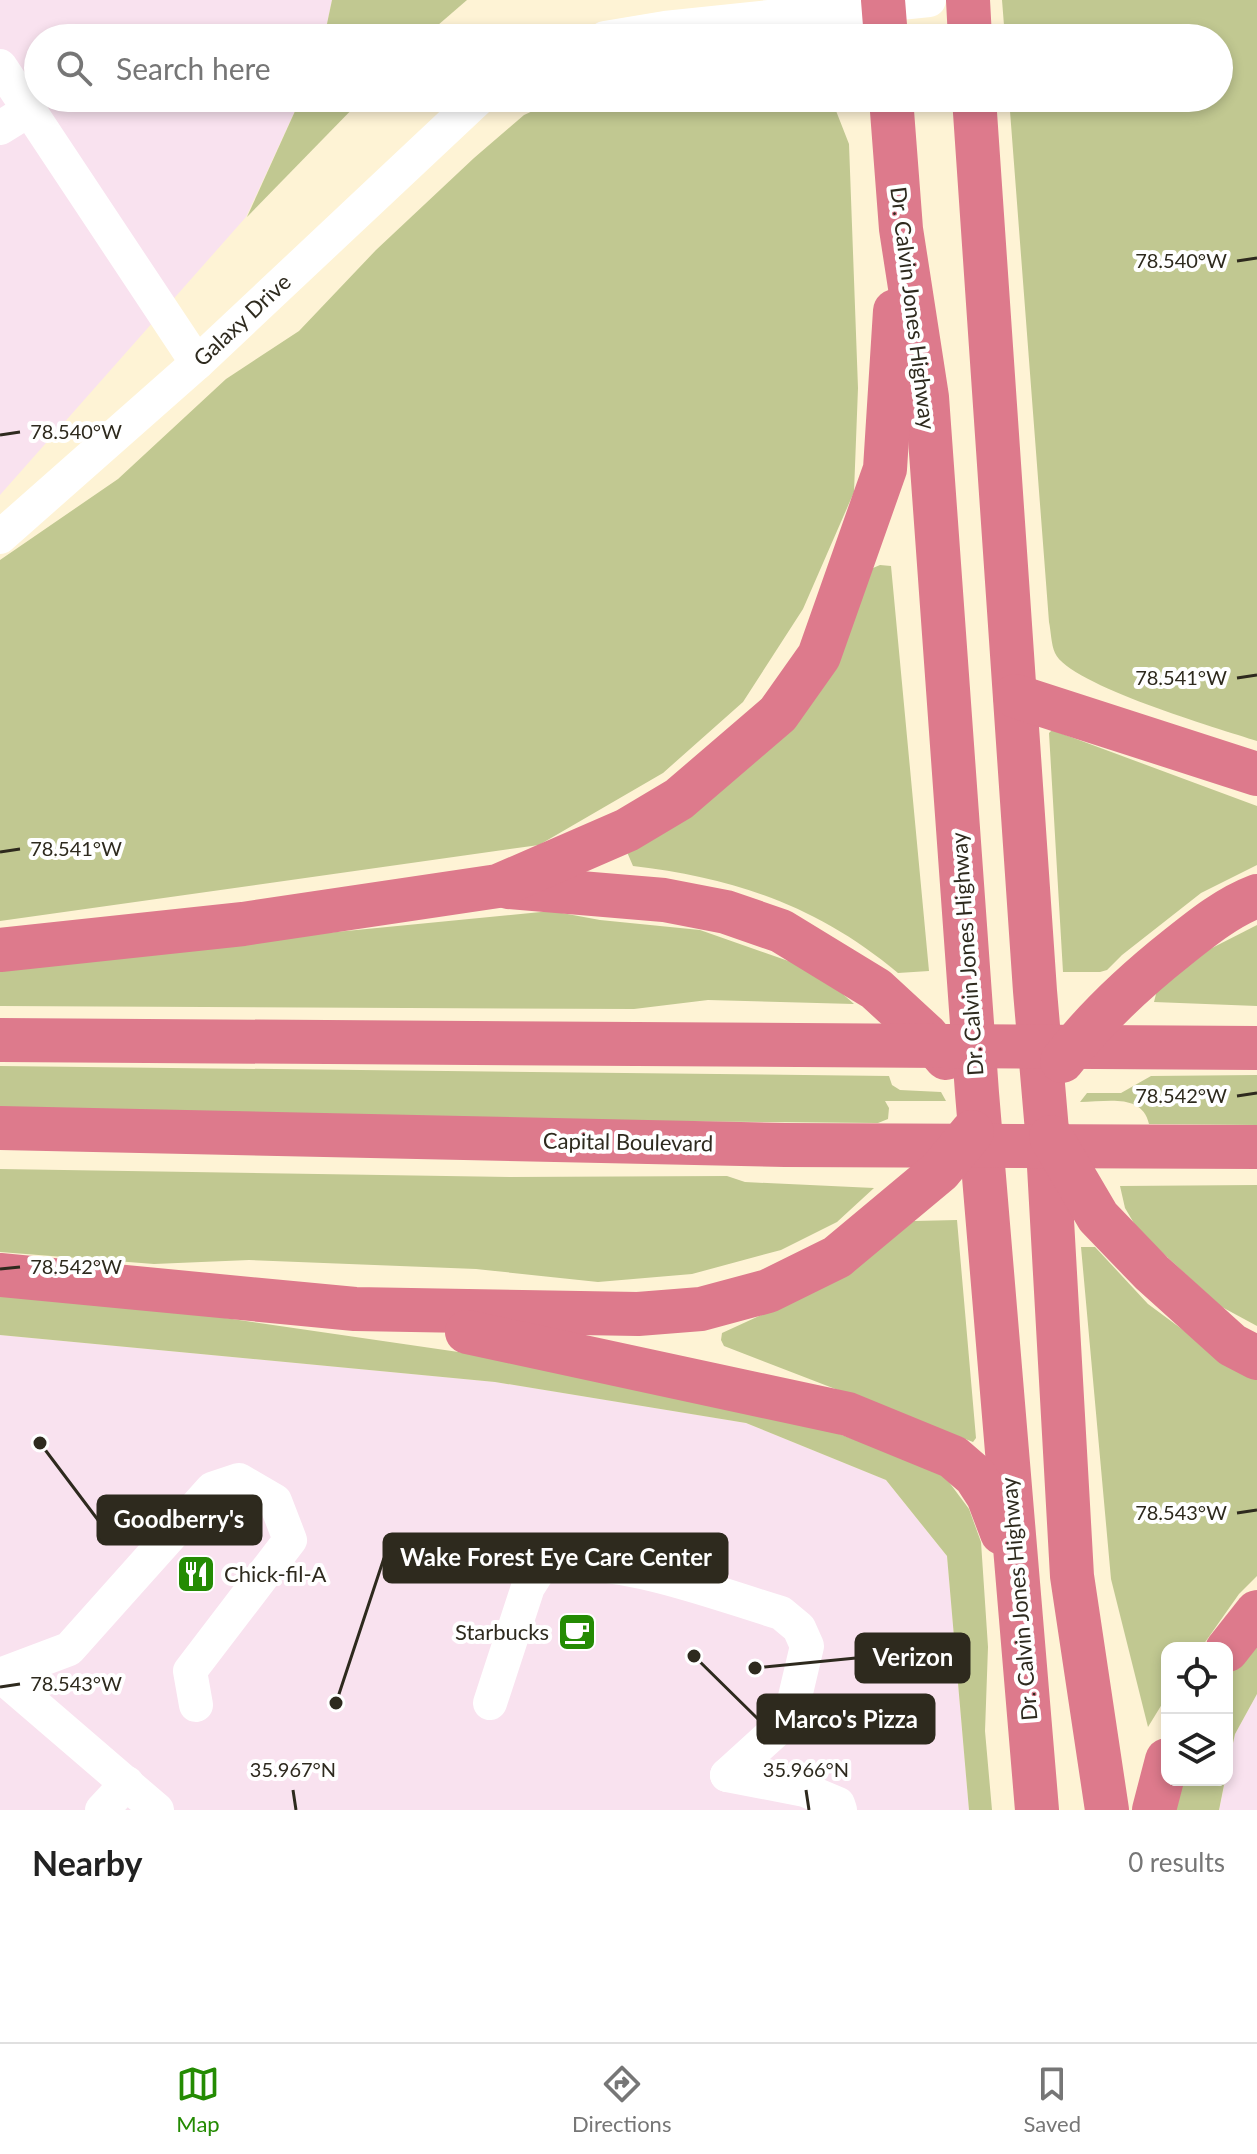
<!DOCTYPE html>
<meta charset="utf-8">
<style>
:root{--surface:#fff;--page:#f6f6f6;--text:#222;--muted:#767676;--line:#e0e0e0;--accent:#248b03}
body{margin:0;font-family:Lato,sans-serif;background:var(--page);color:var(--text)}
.controls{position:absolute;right:24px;bottom:24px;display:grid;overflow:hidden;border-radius:16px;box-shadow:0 4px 12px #0003}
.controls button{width:72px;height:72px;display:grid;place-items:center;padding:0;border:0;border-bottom:2px solid var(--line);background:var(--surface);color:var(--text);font:40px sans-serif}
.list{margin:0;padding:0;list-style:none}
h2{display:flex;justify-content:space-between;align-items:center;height:104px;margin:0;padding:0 32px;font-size:34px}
h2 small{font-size:26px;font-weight:400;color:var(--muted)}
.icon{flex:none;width:44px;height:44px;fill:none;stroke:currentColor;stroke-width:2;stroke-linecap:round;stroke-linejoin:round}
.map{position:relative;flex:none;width:1257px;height:1810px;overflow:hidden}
.search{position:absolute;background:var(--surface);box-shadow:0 4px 12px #0003;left:24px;right:24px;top:24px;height:88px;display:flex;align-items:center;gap:20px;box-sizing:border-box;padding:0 28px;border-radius:44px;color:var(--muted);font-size:30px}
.sheet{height:232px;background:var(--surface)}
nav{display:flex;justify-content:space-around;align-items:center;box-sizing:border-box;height:112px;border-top:2px solid var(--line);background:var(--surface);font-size:22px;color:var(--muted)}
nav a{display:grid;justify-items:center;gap:4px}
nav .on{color:var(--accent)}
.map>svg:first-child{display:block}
.commercial{fill:#f9e2ef}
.green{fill:#c1c891}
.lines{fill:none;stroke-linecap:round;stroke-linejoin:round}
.minor{stroke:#fff;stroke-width:34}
.highway{stroke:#dd7a8c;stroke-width:44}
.ticks{fill:none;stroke:#2e2a1e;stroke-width:3}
.labels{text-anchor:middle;stroke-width:8;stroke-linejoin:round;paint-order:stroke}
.street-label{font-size:22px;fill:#2e2a1e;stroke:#fff}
.poi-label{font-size:22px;fill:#2e2a1e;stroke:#fff;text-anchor:start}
.ticks-label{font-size:20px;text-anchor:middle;fill:#2e2a1e;stroke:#fff;stroke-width:8;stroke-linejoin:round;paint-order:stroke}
.leader{fill:none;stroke:#2e2a1e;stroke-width:3}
.callout-dot{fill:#2e2a1e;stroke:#fff;stroke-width:3}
.callout{fill:#2e2a1e;stroke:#2e2a1e;stroke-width:3}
.callout-label{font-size:24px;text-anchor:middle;font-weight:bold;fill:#fff}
</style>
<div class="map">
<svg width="1257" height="1810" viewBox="0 0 1257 1810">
<rect width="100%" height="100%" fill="#fef3d5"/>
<!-- commercial -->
<g class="commercial">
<path d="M0 0H332L324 38H38V98H301L246 217 0 495Z"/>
<path d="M0 1335 495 1382 746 1423 886 1480 947 1556 969 1810H0Z"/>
<path d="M1257 1694V1810H1219L1235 1734Z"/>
</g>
<!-- green -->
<g class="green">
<path d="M332 0H467L423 38H324Z"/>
<path d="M1002 0H1257V741C1220 729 1069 685 1055 653 1051 644 1051 631 1049 622L1009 98H1219V38H1005Z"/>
<path d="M301 98H363L247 217Z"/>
<path d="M561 98H831L849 144 858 388 854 492 803 609 743 702 663 773 539 845 0 921V560L118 479 226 379 299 331 376 250 474 158 524 115Z"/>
<path d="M880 565 891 566 929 971 898 973C818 906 735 878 633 866L627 852 636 847 873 568Z"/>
<path d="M1052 730 1257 806V865L1201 893 1122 955 1107 970 1100 972H1063L1049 733Z"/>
<path d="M551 911 600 920 700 930 817 971 854 1004 708 1000 634 1009 0 1006V965Z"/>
<path d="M1257 925V1006L1154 1002 1157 990 1210 949Z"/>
<path d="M0 1066 889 1076 892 1085 900 1090 941 1092 946 1101H885L889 1108 888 1119 878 1123 0 1116Z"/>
<path d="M1257 1075V1125L1149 1124C1142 1093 1107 1102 1080 1102L1087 1093H1121L1151 1076Z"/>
<path d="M0 1169 510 1177 727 1176 745 1182 874 1188 837 1222 781 1250 692 1274 598 1282 476 1269 249 1260 154 1264 0 1252Z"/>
<path d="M1257 1185V1326L1220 1306 1138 1230 1125 1208 1120 1186Z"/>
<path d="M957 1220 976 1438 973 1442 724 1346 721 1340 722 1333 837 1280 914 1221Z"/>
<path d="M1081 1247H1095L1148 1304 1229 1364 1257 1379V1576L1239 1594 1201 1648H1167V1696L1148 1727 1111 1579Z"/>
<path d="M0 1293 116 1302 486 1356 755 1404 940 1470 969 1509 981 1542 988 1647 985 1731 992 1810H969L947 1556 886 1480 746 1423 495 1382 0 1335Z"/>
<path d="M1257 1626V1694L1235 1734 1227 1770V1670Z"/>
<path d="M1180 1780H1225L1219 1810H1174Z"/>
</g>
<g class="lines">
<!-- minor -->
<g class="minor">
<path d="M605 38 665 28 929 0"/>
<path d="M0 66 197 363"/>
<path d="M0 128 29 110"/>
<path d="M0 537 197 363 479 98"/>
<path d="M0 1675 69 1649 212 1489 239 1480 275 1501 290 1540 190 1671 196 1705"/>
<path d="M0 1675 157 1810"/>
<path d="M490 1703 528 1587 542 1565C622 1556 705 1590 781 1613L799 1628 807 1646 790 1718 727 1775"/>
<path d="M727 1775 805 1790 838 1804 840 1810"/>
<path d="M102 1810 127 1783"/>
</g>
<!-- highway -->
<g class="highway">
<path d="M883 0 886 38"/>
<path d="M968 0 970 38"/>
<path d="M891 98 901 229 927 397 977 1093 1037 1810"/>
<path d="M974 98 1035 991 1047 1131 1072 1576 1107 1810"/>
<path d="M1015 696 1257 774"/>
<path d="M508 887 664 900 726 912 781 931 876 989 926 1035 946 1058"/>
<path d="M0 950 243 924 498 886 627 830 679 799 778 714 819 656 885 469 895 311"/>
<path d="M0 1040 1257 1048"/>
<path d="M1062 1061C1096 1017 1135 981 1178 947 1203 927 1228 907 1257 896"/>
<path d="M0 1128 785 1145 1257 1147"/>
<path d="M1051 1137 1098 1217 1152 1273 1232 1345 1257 1358"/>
<path d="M0 1275 355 1309 638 1314 701 1309 768 1291 837 1257 940 1171 972 1132"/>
<path d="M467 1332 848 1414 953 1457 975 1476 988 1496 1002 1533"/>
<path d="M1227 1650 1257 1612"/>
<path d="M1154 1810 1167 1760"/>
</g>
</g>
<!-- ticks -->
<path class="ticks" d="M1237 261 1257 258M0 435 20 432M1237 678 1257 675M0 852 20 849M1237 1096 1257 1093M0 1269 20 1267M1237 1513 1257 1510M0 1687 20 1684M293 1790 296 1810M806 1790 809 1810"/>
<!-- icons -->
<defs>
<g id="restaurant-square" transform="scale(2)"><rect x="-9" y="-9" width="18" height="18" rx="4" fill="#248b03" stroke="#fff"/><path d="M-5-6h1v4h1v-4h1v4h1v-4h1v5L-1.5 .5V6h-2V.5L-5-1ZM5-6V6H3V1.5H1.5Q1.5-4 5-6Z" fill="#fff"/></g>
<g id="cafe-square" transform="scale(2)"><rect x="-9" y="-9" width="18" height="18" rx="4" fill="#248b03" stroke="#fff"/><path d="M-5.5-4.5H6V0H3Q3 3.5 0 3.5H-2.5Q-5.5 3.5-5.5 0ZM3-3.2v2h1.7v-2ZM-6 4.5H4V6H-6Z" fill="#fff"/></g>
</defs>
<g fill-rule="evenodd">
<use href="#restaurant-square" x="196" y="1574"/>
<use href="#cafe-square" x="577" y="1632"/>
</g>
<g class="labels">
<!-- street labels -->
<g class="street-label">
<text transform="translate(913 308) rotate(83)" y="8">Dr. Calvin Jones Highway</text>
<text transform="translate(242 320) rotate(-43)" y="8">Galaxy Drive</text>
<text transform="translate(967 954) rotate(-94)" y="8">Dr. Calvin Jones Highway</text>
<text transform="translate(628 1142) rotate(1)" y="8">Capital Boulevard</text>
<text transform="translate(1019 1599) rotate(-95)" y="8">Dr. Calvin Jones Highway</text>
</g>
<!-- poi labels -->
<g class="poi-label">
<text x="224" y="1582">Chick-fil-A</text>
<text x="549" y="1640" text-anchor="end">Starbucks</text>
</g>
</g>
<g class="ticks-label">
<text x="1181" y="268">78.540°W</text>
<text x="76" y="439">78.540°W</text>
<text x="1181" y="685">78.541°W</text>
<text x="76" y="856">78.541°W</text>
<text x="1181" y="1103">78.542°W</text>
<text x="76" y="1274">78.542°W</text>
<text x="1181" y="1520">78.543°W</text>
<text x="76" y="1691">78.543°W</text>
<text x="293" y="1777">35.967°N</text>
<text x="806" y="1777">35.966°N</text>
</g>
<!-- callouts -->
<path class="leader" d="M40 1443L98 1520M336 1703L384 1558M755 1668L856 1658M694 1656L758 1719"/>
<g class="callout-dot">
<circle cx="40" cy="1443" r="8"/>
<circle cx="336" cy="1703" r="8"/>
<circle cx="755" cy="1668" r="8"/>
<circle cx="694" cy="1656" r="8"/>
</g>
<g class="callout">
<rect x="98" y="1496" width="163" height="48" rx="8"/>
<rect x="384" y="1534" width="343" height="48" rx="8"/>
<rect x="856" y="1634" width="113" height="48" rx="8"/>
<rect x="758" y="1695" width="176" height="48" rx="8"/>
</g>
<g class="callout-label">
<text x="179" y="1528">Goodberry's</text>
<text x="556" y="1566">Wake Forest Eye Care Center</text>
<text x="913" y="1666">Verizon</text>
<text x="846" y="1728">Marco's Pizza</text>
</g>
</svg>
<div class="controls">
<button><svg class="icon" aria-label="locate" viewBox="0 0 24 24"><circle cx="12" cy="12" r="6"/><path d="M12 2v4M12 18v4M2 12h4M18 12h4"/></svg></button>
<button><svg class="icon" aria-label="layers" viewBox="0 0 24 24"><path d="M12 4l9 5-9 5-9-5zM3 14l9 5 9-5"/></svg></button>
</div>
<div class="search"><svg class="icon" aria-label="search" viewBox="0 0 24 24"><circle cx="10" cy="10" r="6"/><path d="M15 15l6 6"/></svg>Search here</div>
</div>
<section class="sheet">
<h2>Nearby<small>0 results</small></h2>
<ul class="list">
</ul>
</section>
<nav>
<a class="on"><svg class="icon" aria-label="map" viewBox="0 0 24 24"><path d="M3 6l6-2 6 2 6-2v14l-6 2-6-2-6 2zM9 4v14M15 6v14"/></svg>Map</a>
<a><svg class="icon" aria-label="directions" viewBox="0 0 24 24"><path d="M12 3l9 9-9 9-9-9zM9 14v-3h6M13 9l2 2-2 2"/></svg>Directions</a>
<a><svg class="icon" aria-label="saved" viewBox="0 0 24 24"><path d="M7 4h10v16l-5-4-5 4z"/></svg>Saved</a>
</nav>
